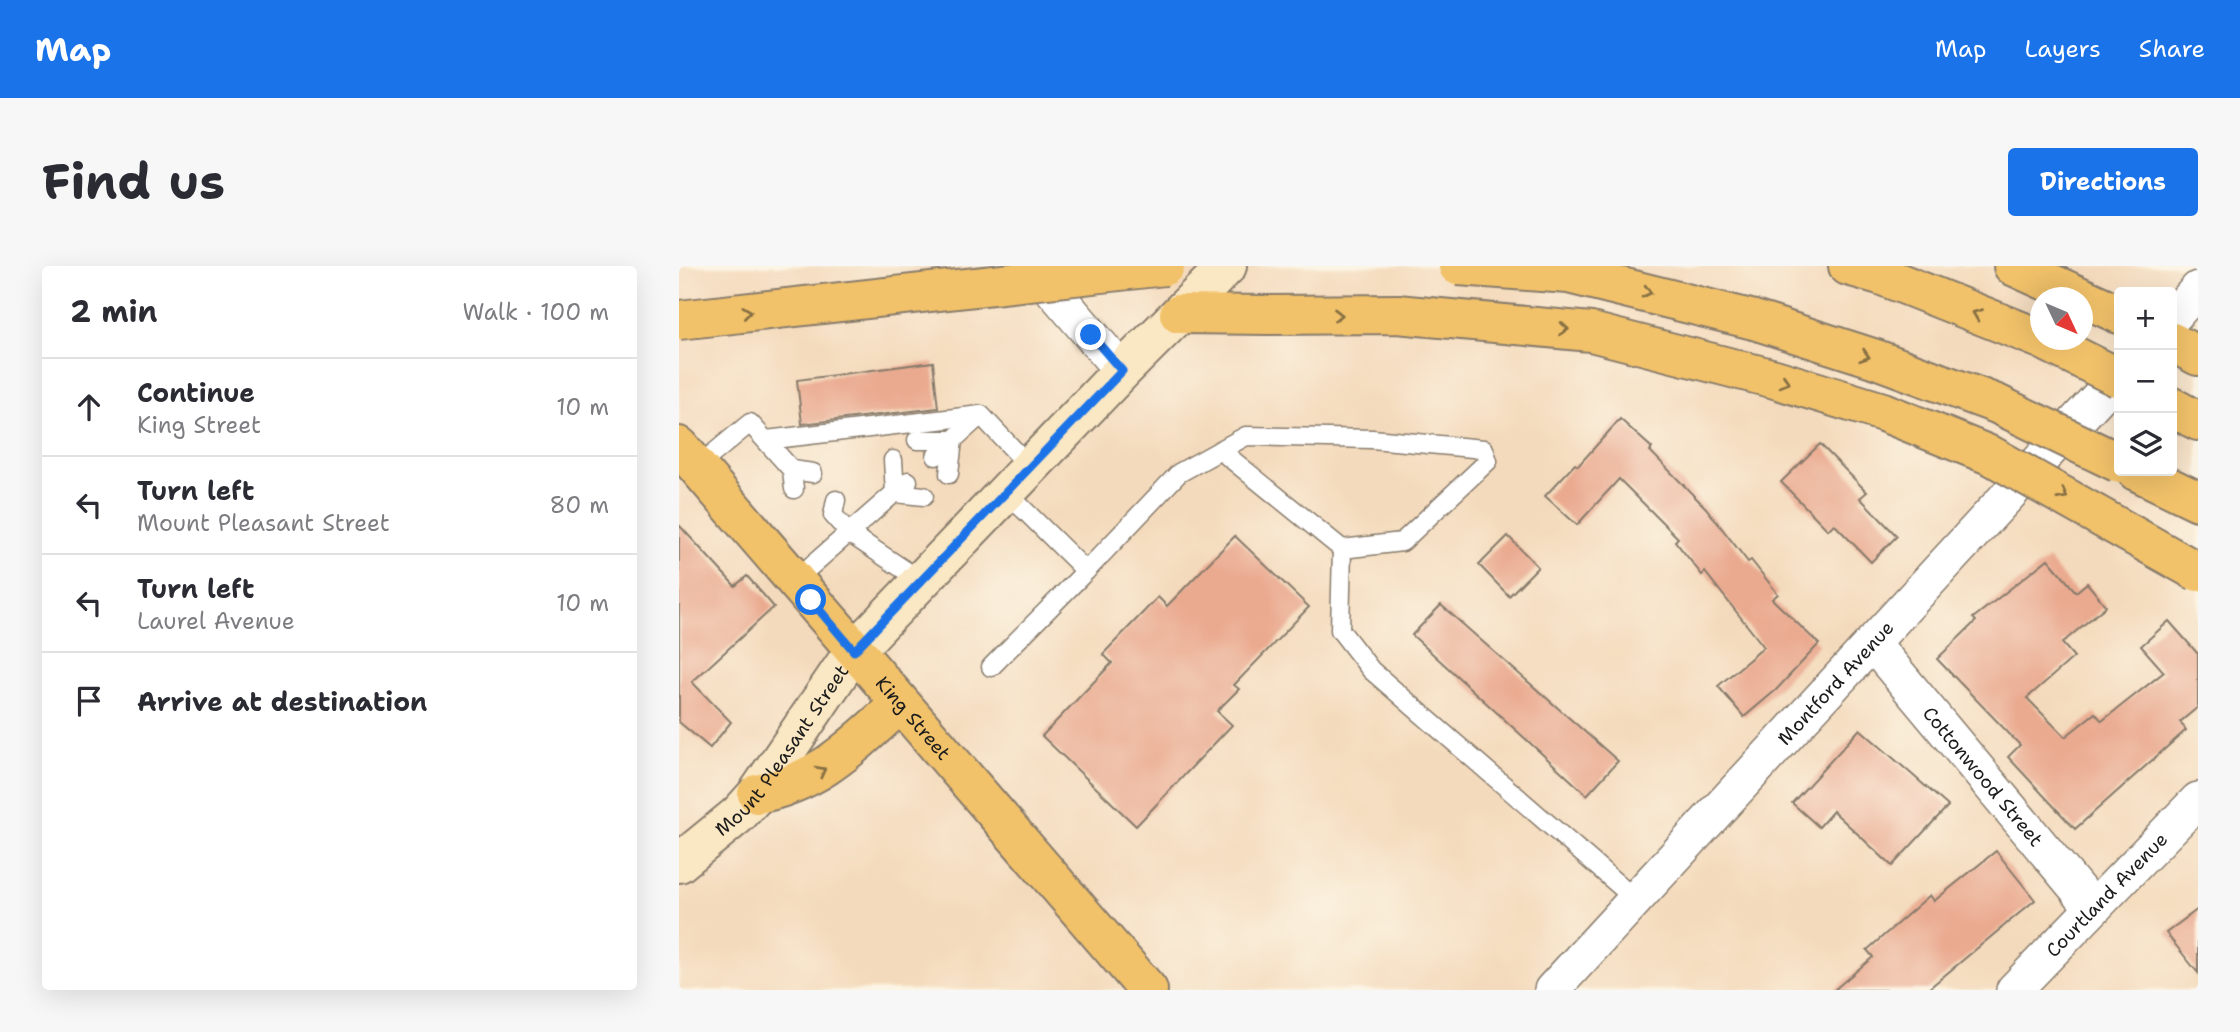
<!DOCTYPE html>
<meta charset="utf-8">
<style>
:root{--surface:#fff;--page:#f7f7f7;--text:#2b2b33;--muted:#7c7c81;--line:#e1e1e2;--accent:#1a73e8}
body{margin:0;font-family:"Shantell Sans",sans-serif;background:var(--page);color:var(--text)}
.controls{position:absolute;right:21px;top:21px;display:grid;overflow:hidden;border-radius:7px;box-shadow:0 7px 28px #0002}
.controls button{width:63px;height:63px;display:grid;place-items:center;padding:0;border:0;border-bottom:2px solid var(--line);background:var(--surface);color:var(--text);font:35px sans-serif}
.compass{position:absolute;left:1351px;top:21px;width:63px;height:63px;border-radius:50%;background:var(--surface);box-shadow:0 7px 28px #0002;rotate:134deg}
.stop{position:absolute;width:21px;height:21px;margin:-16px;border:5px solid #1a73e8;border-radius:50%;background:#fff}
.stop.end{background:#1a73e8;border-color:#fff;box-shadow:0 2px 7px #0008}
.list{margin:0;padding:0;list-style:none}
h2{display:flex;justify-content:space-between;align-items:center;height:91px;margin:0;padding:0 28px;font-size:30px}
h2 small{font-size:23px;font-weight:400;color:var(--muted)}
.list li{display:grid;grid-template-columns:46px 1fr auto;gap:21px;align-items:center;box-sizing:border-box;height:98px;padding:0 28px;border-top:2px solid var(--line)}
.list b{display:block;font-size:26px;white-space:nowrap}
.list p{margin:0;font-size:23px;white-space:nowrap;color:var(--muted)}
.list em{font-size:23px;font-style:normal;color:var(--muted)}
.icon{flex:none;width:38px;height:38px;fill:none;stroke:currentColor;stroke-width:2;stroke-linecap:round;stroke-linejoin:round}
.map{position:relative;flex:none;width:1519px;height:724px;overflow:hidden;border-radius:7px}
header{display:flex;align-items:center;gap:42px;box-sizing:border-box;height:98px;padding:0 35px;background:var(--accent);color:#fff}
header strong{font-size:33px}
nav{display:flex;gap:38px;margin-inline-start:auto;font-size:24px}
.intro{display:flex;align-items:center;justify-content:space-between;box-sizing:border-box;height:168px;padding:0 42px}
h1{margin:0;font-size:49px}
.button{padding:18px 32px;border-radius:7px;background:var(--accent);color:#fff;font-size:24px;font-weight:700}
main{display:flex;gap:42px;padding:0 42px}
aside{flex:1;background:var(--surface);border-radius:7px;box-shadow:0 7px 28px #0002}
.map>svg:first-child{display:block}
.building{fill:#eaaa90}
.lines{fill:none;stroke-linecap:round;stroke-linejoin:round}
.lane-casing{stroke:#887b6c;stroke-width:21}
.street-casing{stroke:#887b6c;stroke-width:38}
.secondary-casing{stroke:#887b6c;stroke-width:42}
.primary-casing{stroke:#887b6c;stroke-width:42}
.highway-casing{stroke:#887b6c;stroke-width:42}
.lane{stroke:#fff;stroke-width:18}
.street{stroke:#fff;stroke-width:35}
.secondary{stroke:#fae7c3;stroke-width:38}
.primary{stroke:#f2c26a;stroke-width:38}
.highway{stroke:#f2c26a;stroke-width:38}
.highway-bridge-casing{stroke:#887b6c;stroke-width:42;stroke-linecap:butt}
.highway-bridge{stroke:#f2c26a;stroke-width:38}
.oneway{stroke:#876f43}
.route{stroke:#1a73e8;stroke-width:9}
.labels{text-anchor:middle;stroke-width:6;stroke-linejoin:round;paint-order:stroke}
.street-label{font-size:19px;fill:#1c1c1c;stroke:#fcf5e5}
</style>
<header>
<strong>Map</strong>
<nav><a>Map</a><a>Layers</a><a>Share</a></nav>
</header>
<div class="intro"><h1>Find us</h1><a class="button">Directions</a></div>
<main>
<aside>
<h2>2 min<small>Walk · 100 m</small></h2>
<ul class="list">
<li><svg class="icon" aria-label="ahead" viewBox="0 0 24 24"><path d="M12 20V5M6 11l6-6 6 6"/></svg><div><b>Continue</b><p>King Street</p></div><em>10 m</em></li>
<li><svg class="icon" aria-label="left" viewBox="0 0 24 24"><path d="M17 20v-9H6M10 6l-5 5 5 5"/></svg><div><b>Turn left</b><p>Mount Pleasant Street</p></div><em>80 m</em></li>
<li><svg class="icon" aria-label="left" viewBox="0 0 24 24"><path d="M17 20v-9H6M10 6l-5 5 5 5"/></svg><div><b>Turn left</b><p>Laurel Avenue</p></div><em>10 m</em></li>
<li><svg class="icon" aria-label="arrive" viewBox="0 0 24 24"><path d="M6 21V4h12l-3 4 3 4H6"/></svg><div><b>Arrive at destination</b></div></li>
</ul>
</aside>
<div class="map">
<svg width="1519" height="724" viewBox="0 0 1519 724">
<rect width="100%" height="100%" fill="#fcf5e5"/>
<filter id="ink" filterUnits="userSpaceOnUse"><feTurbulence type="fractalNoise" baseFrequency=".0143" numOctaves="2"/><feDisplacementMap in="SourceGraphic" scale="14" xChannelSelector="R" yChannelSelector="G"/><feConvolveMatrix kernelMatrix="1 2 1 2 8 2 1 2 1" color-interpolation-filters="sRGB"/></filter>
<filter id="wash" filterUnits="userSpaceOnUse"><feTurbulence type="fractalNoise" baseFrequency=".00686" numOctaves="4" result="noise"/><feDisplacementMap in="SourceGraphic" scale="28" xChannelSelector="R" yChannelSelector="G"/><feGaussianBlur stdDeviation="1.57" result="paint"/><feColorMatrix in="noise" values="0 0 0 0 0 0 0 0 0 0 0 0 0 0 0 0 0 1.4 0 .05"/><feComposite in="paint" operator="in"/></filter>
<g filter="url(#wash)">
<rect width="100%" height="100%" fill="#f4dabc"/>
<g id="blocks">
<!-- building -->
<g class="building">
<path d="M254 96 259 142 123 158 118 114Z"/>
<path d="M941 153 973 182 971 185 1027 242 1069 296 1072 294 1099 328 1093 333 1140 378 1097 424 1065 451 1039 420 1085 381 1026 306 1023 309 996 275 999 272 940 213 898 259 866 230 896 198 899 200Z"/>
<path d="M1141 178 1188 226 1181 232 1218 270 1192 296 1155 258 1149 264 1102 216Z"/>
<path d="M0 259 56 320 68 310 95 341 13 416 52 456 31 482 0 456Z"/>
<path d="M556 270 630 341 555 419 560 423 538 445 553 459 457 560 363 470 433 397 424 388 479 331 488 340Z"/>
<path d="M829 270 859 301 830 330 800 299Z"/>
<path d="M1369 293 1397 326 1408 317 1427 340 1383 377 1395 391 1348 432 1386 471 1416 447 1423 455 1485 406 1462 380 1490 355 1519 388V441L1501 456 1507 464 1396 563 1329 491 1341 479 1258 393 1297 355 1294 352Z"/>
<path d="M762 339 939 495 908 529 733 369Z"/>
<path d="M1181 463 1269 540 1213 600 1154 545 1140 561 1113 537Z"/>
<path d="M1317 585 1356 634 1248 724H1155L1194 691 1188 684 1251 629 1255 635Z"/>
<path d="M1519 643V707L1487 667Z"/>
</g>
</g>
</g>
<g filter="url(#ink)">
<use href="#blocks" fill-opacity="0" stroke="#887b6c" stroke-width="2"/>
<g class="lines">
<!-- lane casing -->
<g class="lane-casing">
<g id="lane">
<path d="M87 174 302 149"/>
<path d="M238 174H274L257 190"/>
<path d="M541 184 663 283"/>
<path d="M214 194 216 227"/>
<path d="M18 201 71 157 113 204"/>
<path d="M270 208 274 174 302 149 351 201"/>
<path d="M115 223 113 204 134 207"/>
<path d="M327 226 407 305 500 207 567 170 693 173 805 183 809 195 723 276 663 283 661 364 692 404 957 634"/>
<path d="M216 227 245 230"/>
<path d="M157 234 154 249 170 267 242 315"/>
<path d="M115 315 229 215"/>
<path d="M312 401 407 305"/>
</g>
</g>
<!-- street casing -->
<g class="street-casing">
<g id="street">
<path d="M353 0 443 105"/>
<path d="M1493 52 1519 23"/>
<path id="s1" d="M1194 378 1414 642"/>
<path id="s2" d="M873 724 1440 109"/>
<path id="s3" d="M1335 724 1519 534"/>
</g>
</g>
<!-- secondary casing -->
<g class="secondary-casing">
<g id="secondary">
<path id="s4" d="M0 597 60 548 78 528 175 385 443 105 548 0"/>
</g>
</g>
<!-- primary casing -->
<g class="primary-casing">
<g id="primary">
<path id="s5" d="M0 180 469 724"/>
<path d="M78 528C143 515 173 480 221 438"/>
</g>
</g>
<!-- highway casing -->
<g class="highway-casing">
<g id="highway">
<path d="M1169 0 1201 9 1362 73"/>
<path d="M1334 0 1440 48"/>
<path d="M500 48 590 49"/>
<path d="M1493 76 1519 90"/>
<path d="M1493 141 1519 155"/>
<path d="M1457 205 1519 235"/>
</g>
</g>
<!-- lane -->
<use href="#lane" class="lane"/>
<!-- street -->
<use href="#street" class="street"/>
<!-- secondary -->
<use href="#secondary" class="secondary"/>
<!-- primary -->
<use href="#primary" class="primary"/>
<!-- highway -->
<use href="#highway" class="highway"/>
<!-- highway-bridge casing -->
<g class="highway-bridge-casing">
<g id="highway-bridge">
<path d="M779 0 890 8 1075 54 1197 93 1318 138 1440 197"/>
<path d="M590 49 718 48 912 66 1096 113 1204 146 1313 190 1519 306"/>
<path d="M0 54 486 0"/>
<path d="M1364 74 1440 112"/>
</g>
</g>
<!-- highway-bridge -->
<use href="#highway-bridge" class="highway-bridge"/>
</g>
<!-- one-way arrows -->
<defs><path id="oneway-chevron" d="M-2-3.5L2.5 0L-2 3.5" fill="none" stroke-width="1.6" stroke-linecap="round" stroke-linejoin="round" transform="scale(1.75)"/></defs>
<g class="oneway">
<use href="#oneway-chevron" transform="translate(968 26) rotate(14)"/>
<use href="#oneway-chevron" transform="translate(68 46) rotate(-7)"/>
<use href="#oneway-chevron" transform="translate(1298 48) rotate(-158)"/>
<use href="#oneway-chevron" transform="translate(659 49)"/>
<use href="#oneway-chevron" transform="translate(885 63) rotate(5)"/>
<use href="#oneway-chevron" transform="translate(1186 90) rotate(18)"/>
<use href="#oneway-chevron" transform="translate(1106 116) rotate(17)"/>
<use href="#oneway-chevron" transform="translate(1384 229) rotate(29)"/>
<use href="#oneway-chevron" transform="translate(142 505) rotate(-28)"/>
</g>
</g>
<g class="lines" filter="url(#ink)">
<!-- route -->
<path class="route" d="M132 334 175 385 443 105 412 69"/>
</g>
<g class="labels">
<!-- street labels -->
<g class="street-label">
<text dy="7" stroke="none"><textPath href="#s2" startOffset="418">Montford Avenue</textPath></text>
<text dy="7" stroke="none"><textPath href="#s5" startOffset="359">King Street</textPath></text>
<text dy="7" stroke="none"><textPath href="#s4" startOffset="154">Mount Pleasant Street</textPath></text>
<text dy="7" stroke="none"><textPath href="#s1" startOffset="172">Cottonwood Street</textPath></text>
<text dy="7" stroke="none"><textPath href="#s3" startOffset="133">Courtland Avenue</textPath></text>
</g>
</g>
</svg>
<div class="controls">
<button>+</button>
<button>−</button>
<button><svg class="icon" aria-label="layers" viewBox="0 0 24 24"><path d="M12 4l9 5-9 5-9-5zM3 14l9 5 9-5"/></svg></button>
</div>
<svg class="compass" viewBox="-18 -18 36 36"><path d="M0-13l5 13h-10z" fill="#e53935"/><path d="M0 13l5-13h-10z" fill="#7c7c81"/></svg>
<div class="stop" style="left:132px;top:334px"></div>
<div class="stop end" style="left:412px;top:69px"></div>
</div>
</main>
